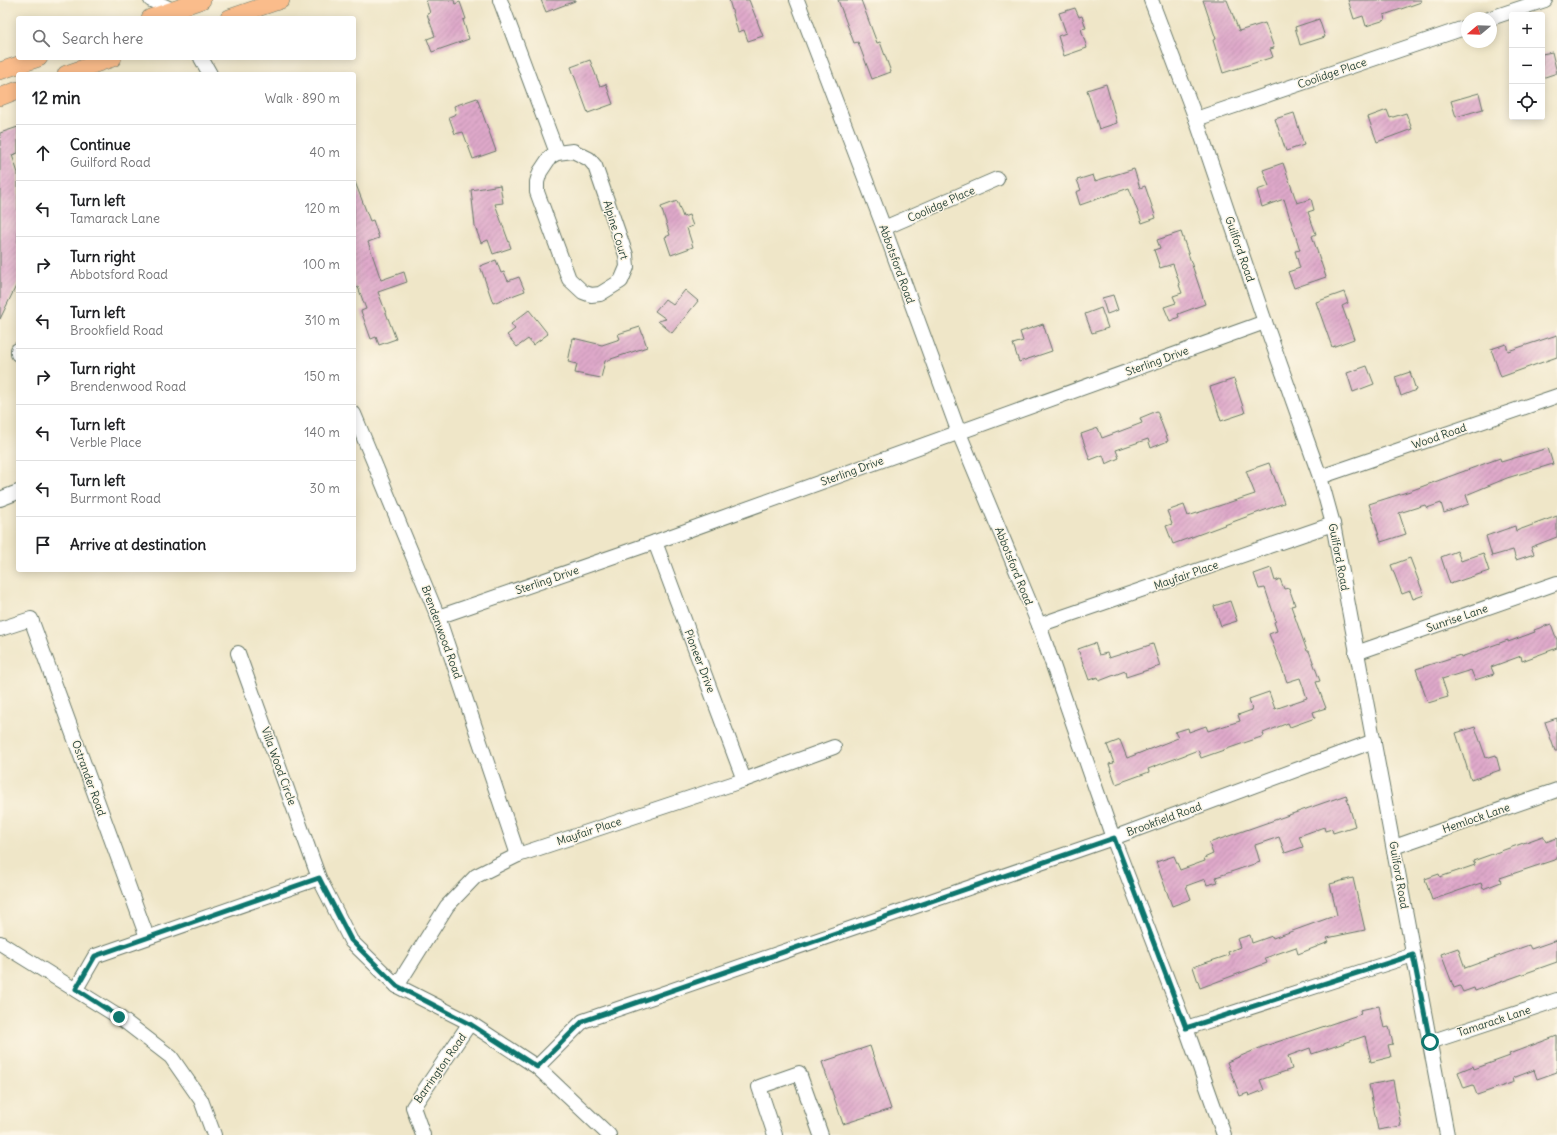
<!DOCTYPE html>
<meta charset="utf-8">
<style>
:root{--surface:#fff;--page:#f6f6f6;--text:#202124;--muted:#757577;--line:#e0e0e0}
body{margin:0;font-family:Delius,sans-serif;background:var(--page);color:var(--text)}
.controls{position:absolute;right:12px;top:12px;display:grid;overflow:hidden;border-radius:4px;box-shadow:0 2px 10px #0003}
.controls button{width:36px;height:36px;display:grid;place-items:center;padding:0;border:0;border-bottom:1px solid var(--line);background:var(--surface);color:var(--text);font:20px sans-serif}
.compass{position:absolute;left:1461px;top:12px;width:36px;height:36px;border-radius:50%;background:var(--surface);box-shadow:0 2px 10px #0003;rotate:251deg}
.stop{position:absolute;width:12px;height:12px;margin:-9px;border:3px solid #0f766e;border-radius:50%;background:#fff}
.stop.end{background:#0f766e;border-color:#fff;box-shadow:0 1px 4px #0008}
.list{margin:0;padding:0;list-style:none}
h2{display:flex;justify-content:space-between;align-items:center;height:52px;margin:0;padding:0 16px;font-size:17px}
h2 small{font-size:13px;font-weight:400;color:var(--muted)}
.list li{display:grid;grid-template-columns:26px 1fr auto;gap:12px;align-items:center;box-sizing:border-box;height:56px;padding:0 16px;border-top:1px solid var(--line)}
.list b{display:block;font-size:15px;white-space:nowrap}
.list p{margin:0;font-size:13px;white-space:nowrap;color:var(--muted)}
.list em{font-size:13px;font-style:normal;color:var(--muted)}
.icon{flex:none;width:22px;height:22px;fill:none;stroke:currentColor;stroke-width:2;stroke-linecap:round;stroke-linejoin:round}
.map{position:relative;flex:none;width:1557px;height:1135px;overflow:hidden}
.search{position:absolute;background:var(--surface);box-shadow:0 2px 10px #0003;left:16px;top:16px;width:340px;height:44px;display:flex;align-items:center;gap:10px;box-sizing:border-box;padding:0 14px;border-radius:4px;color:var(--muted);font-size:15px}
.panel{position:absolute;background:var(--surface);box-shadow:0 2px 10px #0003;left:16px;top:72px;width:340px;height:500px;border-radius:4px}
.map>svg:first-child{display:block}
.building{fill:url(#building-hatch)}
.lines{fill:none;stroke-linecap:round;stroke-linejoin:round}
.minor-casing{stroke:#687868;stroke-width:16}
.major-casing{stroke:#687868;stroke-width:18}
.minor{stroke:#fff;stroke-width:14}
.major{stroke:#fabc8b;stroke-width:17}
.route{stroke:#0f766e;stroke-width:5}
.labels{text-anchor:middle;stroke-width:3;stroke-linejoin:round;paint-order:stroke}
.street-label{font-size:11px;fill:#1f3d34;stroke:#fcf5e5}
</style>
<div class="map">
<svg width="1557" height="1135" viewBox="0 0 1557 1135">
<defs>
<pattern id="building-hatch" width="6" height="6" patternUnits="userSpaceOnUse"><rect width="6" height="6" fill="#dfa9ca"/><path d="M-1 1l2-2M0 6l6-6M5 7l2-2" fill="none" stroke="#b48ba5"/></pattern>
</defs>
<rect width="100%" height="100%" fill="#fcf5e5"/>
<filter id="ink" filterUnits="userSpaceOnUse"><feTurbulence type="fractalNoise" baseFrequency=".025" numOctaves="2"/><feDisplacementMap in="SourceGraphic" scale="8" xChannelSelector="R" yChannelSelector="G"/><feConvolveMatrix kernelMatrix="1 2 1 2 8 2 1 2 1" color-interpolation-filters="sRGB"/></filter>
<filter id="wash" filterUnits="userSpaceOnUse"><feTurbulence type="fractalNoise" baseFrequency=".012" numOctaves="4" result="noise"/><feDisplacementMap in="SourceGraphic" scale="16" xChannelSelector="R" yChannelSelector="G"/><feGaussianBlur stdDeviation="0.9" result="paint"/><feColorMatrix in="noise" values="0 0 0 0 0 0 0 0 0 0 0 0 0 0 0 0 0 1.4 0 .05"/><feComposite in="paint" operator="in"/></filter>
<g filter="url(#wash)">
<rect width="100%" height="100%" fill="#efe6c8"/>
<g id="blocks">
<!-- building -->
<g class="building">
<path d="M426 0H454L455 4 460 2 466 19 463 20 469 39 432 52 427 39 435 36 427 14 430 13Z"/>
<path d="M541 0H575V1L546 12Z"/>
<path d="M729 0H749L763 36 748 41 744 30 738 32Z"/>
<path d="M838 0H861L877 43 880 42 891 72 872 79 858 42 854 43Z"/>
<path d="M1203 0H1227L1239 31 1265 23 1274 48 1270 49 1273 57 1223 73 1213 40 1216 39Z"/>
<path d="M1348 0H1421V2L1384 15 1385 20 1366 26 1363 16 1354 19Z"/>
<path d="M1075 8 1079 17 1082 16 1086 28 1081 29 1087 48 1064 56 1058 36 1066 33 1059 13Z"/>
<path d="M1319 19 1325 37 1300 45 1295 27Z"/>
<path d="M1552 52 1557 73 1542 78V54Z"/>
<path d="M590 60 600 86 606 84 613 104 588 113 571 67Z"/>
<path d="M1106 84 1117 123 1099 129 1087 90Z"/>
<path d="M1479 93 1483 109 1456 117 1451 101Z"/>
<path d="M477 98 496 151 473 159 463 132 455 134 449 117 456 114 454 106Z"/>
<path d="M1387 110 1390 118 1406 113 1412 129 1377 142 1368 117Z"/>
<path d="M1294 113 1304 145 1286 151 1275 119Z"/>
<path d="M18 127V153L12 155 18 173V282L0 319V133Z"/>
<path d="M1283 163 1297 203 1311 199 1314 210 1308 212 1316 234 1312 236 1326 277 1294 288 1288 272 1300 268 1295 251 1300 250 1284 199 1262 207 1257 190 1269 186 1263 170Z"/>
<path d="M1134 169 1140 188 1145 186 1156 218 1142 223 1129 188 1080 205 1076 192 1081 190 1077 180 1093 175 1095 181Z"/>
<path d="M354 182H355L370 221 373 220 379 238 368 242 381 280 404 272 407 282 378 292 396 339 379 345 376 337 371 339 361 311 366 309 358 287 354 289Z"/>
<path d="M500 185 503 203 495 204 511 248 493 254 488 240 481 243 475 226 471 190Z"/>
<path d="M677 201 683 217 689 215 693 226 687 228 693 247 671 255 665 237 670 235 661 207Z"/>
<path d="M1181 232 1205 304 1178 314 1179 317 1170 321 1164 307 1176 303 1173 296 1182 293 1179 285H1180L1173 264 1160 268 1154 250 1160 248 1157 240Z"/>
<path d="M496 260 501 273 504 272 508 281 519 277 525 291 493 303 480 266Z"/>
<path d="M685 290 698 301 672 333 658 321 666 319 655 311 665 299 673 305Z"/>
<path d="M1344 292 1348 303 1342 306 1354 339 1332 347 1316 302Z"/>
<path d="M1113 295 1118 310 1107 314 1102 298Z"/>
<path d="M1101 308 1108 328 1092 333 1085 314Z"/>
<path d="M529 310 548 334 533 345 528 339 517 347 507 335 515 329 511 324Z"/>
<path d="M1043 324 1052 351 1019 362 1013 344 1023 341 1020 332Z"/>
<path d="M640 327 647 347 605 361 601 378 575 373 577 364 568 362 573 338 602 345 620 339 618 334Z"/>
<path d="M1557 335V357L1501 377 1491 349 1506 344 1508 351Z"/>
<path d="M1367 366 1374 384 1353 392 1347 373Z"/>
<path d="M1410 372 1416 390 1401 396 1395 377Z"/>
<path d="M1234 379 1245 413 1221 421 1210 387Z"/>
<path d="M1157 411 1168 441 1151 448 1148 439 1116 450 1119 458 1106 464 1103 455 1090 460 1081 434 1098 428 1102 438 1142 423 1140 418Z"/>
<path d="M1548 448 1553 464 1507 478 1466 495 1469 504 1444 513 1441 503 1427 508 1425 505 1399 513 1406 534 1381 542 1369 504 1410 491 1500 458 1501 462Z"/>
<path d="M1269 463 1284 503 1173 544 1166 526 1172 524 1167 511 1184 505 1188 516 1255 494 1246 471Z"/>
<path d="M1557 516V537L1531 547 1534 554 1516 560 1513 550 1492 556 1486 536 1515 526 1516 531Z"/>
<path d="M1457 551 1461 561 1483 553 1489 571 1450 584 1441 557Z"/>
<path d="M1410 558 1424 595 1413 599 1410 591 1402 594 1391 565Z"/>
<path d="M1271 568 1275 581 1280 579 1284 589 1289 588 1295 605 1291 606 1307 651H1309L1320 681 1316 682 1326 708 1313 712 1315 718 1290 727 1288 723 1263 733 1264 736 1201 758 1198 750 1148 769 1149 772 1116 784 1109 764 1114 763 1107 745 1120 740 1127 758 1178 738 1175 732 1188 728 1189 732 1206 726 1208 731 1240 721 1238 715 1252 710 1249 699 1269 692 1275 709 1307 698 1300 678 1287 682 1269 634 1277 631 1274 622 1276 621 1265 588 1259 589 1254 574Z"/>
<path d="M1230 601 1237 621 1221 626 1214 606Z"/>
<path d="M1551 624 1557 640V648L1522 661 1521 656 1491 667 1494 674 1475 680 1471 670 1442 679 1448 697 1428 703 1416 669 1460 655 1461 657 1508 640V642L1535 632 1534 630Z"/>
<path d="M1095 643 1099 655 1107 653 1109 658 1153 644 1160 666 1126 677 1125 671 1099 681 1098 677 1089 680 1078 649Z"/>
<path d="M1557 718V751H1555L1545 722Z"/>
<path d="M1475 727 1486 758 1496 755 1500 770 1471 780 1456 733Z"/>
<path d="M1346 795 1355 826 1333 833 1332 829 1325 831 1324 827 1299 836 1303 847 1285 853 1279 837 1255 845 1260 862 1216 877 1218 882 1207 885 1205 879 1186 886 1191 899 1172 906 1156 862 1174 856 1180 870 1205 861 1204 858 1213 854 1209 843Z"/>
<path d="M1543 836 1546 842 1557 838V859L1500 878 1501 882 1483 889 1481 883 1432 900 1425 879 1439 874 1440 877 1475 865 1473 861Z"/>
<path d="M1353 878 1365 930 1327 938 1329 942 1298 954 1296 947 1265 958 1267 963 1200 988 1193 967 1229 955 1228 952 1240 947 1237 939 1250 935 1252 943 1272 936 1273 938 1337 915 1330 884Z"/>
<path d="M1557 940V962L1475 991 1474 988 1463 992 1460 986 1454 988 1441 954 1458 948 1465 968 1529 945 1531 949Z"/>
<path d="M1379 1006 1384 1028 1389 1027 1393 1044 1388 1045 1391 1057 1371 1062 1365 1036 1312 1054 1310 1048 1288 1056 1292 1069 1260 1080 1264 1090 1249 1096 1248 1093 1240 1096 1227 1062 1262 1047 1361 1014 1360 1010Z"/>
<path d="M1557 1036V1072L1537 1079 1534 1070 1513 1078 1514 1082 1477 1095 1473 1085 1464 1088 1458 1072 1473 1066 1474 1069 1510 1056 1509 1054Z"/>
<path d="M870 1046 891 1109 843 1124 822 1062Z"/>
<path d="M1393 1080 1401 1126 1378 1130 1369 1085Z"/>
</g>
</g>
</g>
<g filter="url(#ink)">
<use href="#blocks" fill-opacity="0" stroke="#687868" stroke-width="1"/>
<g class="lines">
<!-- minor casing -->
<g class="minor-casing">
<g id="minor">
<path d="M151 0 173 10"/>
<path d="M500 0 557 153"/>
<path d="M797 0 884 228 959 433 1039 625 1113 838 1186 1028 1224 1135"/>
<path d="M1151 0 1196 119 1265 322 1320 477 1333 524 1447 1135"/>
<path d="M1491 18 1545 0"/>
<path d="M201 58 210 74"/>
<path d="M1196 119 1467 27"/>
<path d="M573 151 589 159 595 166 626 255 627 267 621 281 600 294 591 295 583 292 569 279 537 192V182L540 172 550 157 557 153Z"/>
<path d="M884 228 997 179"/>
<path d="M18 350V354"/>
<path d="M354 414 438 617 518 855"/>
<path d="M1320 477 1557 396"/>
<path d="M0 499 18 492"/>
<path d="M655 542 744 780"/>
<path d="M438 617 655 542 1265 322"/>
<path d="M1039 625 1333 524"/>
<path d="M0 629 31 619 147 937"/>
<path d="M238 653 319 878 351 941 397 986 470 1023 537 1067 609 1135"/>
<path d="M1356 653 1557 583"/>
<path d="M1394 847 1557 790"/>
<path d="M0 943 119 1017 171 1057 201 1100 214 1135"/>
<path d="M397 986 447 906 476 876 518 855 744 780 834 747"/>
<path d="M76 989 95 956 319 878"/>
<path d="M1186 1028 1413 955"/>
<path d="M1430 1042 1557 1000"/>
<path d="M537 1067 583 1021 1113 838 1374 741"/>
<path d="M423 1135 413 1107 470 1023"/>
<path d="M775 1135 759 1087 799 1073 821 1135"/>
</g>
</g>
<!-- major casing -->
<g class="major-casing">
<g id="major">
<path d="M150 18 202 0"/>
<path d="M229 18 281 0"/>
<path d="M0 71 39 58"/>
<path d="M66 74 113 58"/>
<path d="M0 97 18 90"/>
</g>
</g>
<!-- minor -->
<use href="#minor" class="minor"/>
<!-- major -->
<use href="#major" class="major"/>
</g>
</g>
<g class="lines" filter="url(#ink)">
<!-- route -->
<path class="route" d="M119 1017 76 989 95 956 319 878 351 940 397 986 470 1024 537 1067 583 1021 1114 838 1186 1028 1413 955 1430 1042"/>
</g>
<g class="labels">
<!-- street labels -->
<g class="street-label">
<text transform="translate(1332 73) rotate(-19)" y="4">Coolidge Place</text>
<text transform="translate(941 204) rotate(-24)" y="4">Coolidge Place</text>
<text transform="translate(616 230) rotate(73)" y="4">Alpine Court</text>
<text transform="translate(1240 249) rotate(71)" y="4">Guilford Road</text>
<text transform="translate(897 264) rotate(70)" y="4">Abbotsford Road</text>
<text transform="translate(1157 361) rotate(-20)" y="4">Sterling Drive</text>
<text transform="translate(1439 436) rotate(-19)" y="4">Wood Road</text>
<text transform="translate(852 471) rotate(-20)" y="4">Sterling Drive</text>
<text transform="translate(1339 557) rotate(79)" y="4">Guilford Road</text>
<text transform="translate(1014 566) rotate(68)" y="4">Abbotsford Road</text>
<text transform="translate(1186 575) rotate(-19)" y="4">Mayfair Place</text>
<text transform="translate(547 580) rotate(-19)" y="4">Sterling Drive</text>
<text transform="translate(1457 618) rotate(-19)" y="4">Sunrise Lane</text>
<text transform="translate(442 632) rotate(70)" y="4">Brendenwood Road</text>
<text transform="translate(700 661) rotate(69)" y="4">Pioneer Drive</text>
<text transform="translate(279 766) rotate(70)" y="4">Villa Wood Circle</text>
<text transform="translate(89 778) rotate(70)" y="4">Ostrander Road</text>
<text transform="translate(1476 818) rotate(-19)" y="4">Hemlock Lane</text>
<text transform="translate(1164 819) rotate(-20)" y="4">Brookfield Road</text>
<text transform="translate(589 831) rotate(-18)" y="4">Mayfair Place</text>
<text transform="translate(1399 875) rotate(80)" y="4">Guilford Road</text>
<text transform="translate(1494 1021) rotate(-18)" y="4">Tamarack Lane</text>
<text transform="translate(440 1068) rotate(-55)" y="4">Barrington Road</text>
</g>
</g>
</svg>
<div class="controls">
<button>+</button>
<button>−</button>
<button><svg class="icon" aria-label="locate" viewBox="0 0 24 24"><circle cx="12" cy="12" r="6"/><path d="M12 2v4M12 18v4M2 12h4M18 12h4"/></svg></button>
</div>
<svg class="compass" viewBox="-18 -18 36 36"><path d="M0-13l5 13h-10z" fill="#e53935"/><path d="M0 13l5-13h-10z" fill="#757577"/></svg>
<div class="stop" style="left:1430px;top:1042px"></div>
<div class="stop end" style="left:119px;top:1017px"></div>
<div class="search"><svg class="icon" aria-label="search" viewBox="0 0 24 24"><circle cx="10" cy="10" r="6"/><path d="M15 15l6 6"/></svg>Search here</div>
<section class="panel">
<h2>12 min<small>Walk · 890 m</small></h2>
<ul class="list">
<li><svg class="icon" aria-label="ahead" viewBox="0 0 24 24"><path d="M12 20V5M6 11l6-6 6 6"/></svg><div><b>Continue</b><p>Guilford Road</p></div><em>40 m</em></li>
<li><svg class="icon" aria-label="left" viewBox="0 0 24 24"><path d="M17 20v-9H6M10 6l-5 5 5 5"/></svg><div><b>Turn left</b><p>Tamarack Lane</p></div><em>120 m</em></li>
<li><svg class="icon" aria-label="right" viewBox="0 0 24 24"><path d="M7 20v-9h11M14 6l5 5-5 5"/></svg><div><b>Turn right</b><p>Abbotsford Road</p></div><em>100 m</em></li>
<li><svg class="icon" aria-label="left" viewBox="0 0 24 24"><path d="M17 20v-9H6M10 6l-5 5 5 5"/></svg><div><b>Turn left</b><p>Brookfield Road</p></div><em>310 m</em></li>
<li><svg class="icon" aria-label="right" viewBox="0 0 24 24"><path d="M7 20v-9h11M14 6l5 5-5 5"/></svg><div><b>Turn right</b><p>Brendenwood Road</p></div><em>150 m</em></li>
<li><svg class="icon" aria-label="left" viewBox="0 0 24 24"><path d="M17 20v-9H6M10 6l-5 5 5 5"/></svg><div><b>Turn left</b><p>Verble Place</p></div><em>140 m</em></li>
<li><svg class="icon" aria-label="left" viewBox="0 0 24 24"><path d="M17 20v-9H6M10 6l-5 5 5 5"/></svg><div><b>Turn left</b><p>Burrmont Road</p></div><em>30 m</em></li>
<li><svg class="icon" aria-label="arrive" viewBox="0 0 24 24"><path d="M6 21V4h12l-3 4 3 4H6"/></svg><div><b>Arrive at destination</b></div></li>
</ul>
</section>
</div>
